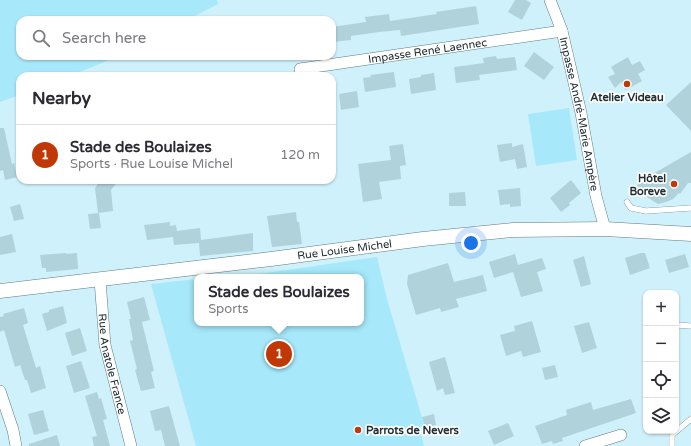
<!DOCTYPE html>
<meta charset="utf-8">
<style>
:root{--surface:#fff;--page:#f7f7f7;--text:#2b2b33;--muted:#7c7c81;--line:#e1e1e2;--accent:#c03806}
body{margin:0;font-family:"Varela Round",sans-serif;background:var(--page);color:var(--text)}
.controls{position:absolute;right:12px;bottom:12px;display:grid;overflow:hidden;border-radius:8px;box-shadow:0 1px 3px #0004}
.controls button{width:36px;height:36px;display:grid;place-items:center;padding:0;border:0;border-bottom:1px solid var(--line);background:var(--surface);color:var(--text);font:20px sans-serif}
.you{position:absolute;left:471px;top:243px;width:14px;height:14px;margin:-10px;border:3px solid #fff;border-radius:50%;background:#1a73e8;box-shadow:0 0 0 6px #1a73e833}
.badge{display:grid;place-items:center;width:26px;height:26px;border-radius:50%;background:var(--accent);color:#fff;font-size:13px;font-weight:700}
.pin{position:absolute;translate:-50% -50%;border:2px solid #fff;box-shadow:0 1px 4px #0006}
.popup{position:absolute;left:194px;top:274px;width:170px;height:52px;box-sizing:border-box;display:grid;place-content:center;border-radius:8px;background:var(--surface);filter:drop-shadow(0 1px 3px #0005);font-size:13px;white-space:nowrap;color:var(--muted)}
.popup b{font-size:15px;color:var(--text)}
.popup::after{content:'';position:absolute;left:50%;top:100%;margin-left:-8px;border:8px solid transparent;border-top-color:var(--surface)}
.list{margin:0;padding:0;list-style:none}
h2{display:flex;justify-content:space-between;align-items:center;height:52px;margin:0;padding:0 16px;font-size:17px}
h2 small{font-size:13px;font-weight:400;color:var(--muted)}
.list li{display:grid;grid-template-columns:26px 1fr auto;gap:12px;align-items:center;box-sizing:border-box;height:60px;padding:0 16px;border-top:1px solid var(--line)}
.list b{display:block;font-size:15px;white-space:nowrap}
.list p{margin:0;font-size:13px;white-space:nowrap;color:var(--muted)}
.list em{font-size:13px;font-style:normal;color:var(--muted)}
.icon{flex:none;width:22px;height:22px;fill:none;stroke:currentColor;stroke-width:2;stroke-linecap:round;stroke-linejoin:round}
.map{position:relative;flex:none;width:691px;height:446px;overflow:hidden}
.search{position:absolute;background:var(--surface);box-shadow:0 1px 3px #0004;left:16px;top:16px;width:320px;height:44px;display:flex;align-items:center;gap:10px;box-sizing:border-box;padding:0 14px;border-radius:12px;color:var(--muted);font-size:15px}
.panel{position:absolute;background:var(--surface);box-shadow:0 1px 3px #0004;left:16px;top:72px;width:320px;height:112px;border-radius:12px}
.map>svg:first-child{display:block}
.green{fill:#a7e9fb}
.building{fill:#b0d2db}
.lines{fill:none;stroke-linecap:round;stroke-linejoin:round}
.service-casing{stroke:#5d7d85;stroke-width:6}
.minor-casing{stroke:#5d7d85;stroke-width:12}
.tertiary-casing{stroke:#5d7d85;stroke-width:15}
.service{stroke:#fff;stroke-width:5.5}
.minor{stroke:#fff;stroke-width:11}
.tertiary{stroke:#fff;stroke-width:14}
.poi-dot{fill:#c03806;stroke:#fff;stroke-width:1.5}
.labels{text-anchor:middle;stroke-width:3.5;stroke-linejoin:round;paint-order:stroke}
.street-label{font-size:11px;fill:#212e32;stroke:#fff}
.poi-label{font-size:11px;font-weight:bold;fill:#212e32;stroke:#fff}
</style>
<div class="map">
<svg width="691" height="446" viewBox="0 0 691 446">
<rect width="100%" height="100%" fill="#cff1fb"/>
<!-- green -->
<g class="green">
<path d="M0 0H217L218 4 187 20H20V56H115L100 64 69 76H20V95L0 102Z"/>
<path d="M569 108 577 160 536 166 528 114Z"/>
<path d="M377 257 387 299 425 428 421 434 424 446H196L151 284 197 279V323H361V277H219L266 273Z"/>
</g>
<!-- building -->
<g class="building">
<path d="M515 0H526L531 3 522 20 508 12Z"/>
<path d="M476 6 479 24 401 36 400 30 379 32 351 36V40L332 42V27L366 22 365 17 389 14 390 21 437 14 436 12Z"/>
<path d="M534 52 554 67 544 80 524 66Z"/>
<path d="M496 56 497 59 515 57 517 70 479 75 480 80 456 83 454 67 484 63 483 58Z"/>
<path d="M628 57 632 65 640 61 645 70 638 74 642 81 626 90 621 82 615 88 608 77 615 74 611 67Z"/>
<path d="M394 72 396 87 365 92 363 78 371 77 370 75Z"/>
<path d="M434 73 436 90 411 94 409 79 421 77V75Z"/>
<path d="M691 82V131L666 105Z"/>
<path d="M357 91 359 107 341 110 339 94Z"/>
<path d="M0 128H4L12 164 14 163 17 177 5 180 3 170 0 171Z"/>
<path d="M512 143V147L523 144 527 167 517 169 515 159 500 162 497 145Z"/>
<path d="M403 144 406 165 400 166 401 179 379 182 382 199 363 202 358 164 391 160 389 146Z"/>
<path d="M691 152V183H688L680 194 679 193 673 199 666 202 658 204 642 194 637 185 645 181 644 179Z"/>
<path d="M101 180H119L111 190 113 211 98 213 95 188Z"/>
<path d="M571 180 581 193 569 203 570 205 561 212 550 198Z"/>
<path d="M520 188 521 206 510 207V204L500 205 498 190Z"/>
<path d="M465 192 466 206H449V193Z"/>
<path d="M20 204 24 219 14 221 10 207Z"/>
<path d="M296 212 297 222H299L302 244 272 247 267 216Z"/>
<path d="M99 213 101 228 90 229 88 214Z"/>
<path d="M170 222V226L176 225 177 231 200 228 201 240 253 233V251L200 256 199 243 174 245 173 237 147 240 144 225Z"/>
<path d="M12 234 16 252 0 255V237Z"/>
<path d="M66 253V254L77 253 78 269 46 272V268H42L40 255Z"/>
<path d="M641 253H645L650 268 630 275 625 258Z"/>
<path d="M515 254 518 265 542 258 546 269 537 272 543 291 521 297 513 272 494 278 489 262Z"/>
<path d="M685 254 689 267 669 273 665 260Z"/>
<path d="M584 256 591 284 581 287 573 260Z"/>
<path d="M448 263 454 282 483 275 487 291 456 299 459 307 441 312 440 308 416 315 407 284 408 275Z"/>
<path d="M144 297 150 320 142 322 154 371 151 372 155 388 141 391 135 370 137 369 130 341 133 340 129 319H131L127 302Z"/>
<path d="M63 306 67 323 47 331 42 314 49 312V310Z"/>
<path d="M24 308 28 323 23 325 36 368 40 366 46 388 31 393 27 380H25L20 365 15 367 4 330 0 332V317L4 316 3 314Z"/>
<path d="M532 321 541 352 523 357 521 351 506 356 500 335 515 331 514 326Z"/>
<path d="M589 322 597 348 582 353 574 326Z"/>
<path d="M80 328 87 351 72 356 65 333Z"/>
<path d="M445 357 455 393 445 395 443 388 437 391 429 362Z"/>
<path d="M81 361 90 388 74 393 66 366Z"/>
<path d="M555 365 558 377 545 380 542 368Z"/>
<path d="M97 392 99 399 101 398 107 419 103 420 110 446H94L92 437 97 436 85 396Z"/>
<path d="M631 399 636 413 562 438 563 441 553 444 552 441 542 444 535 426 567 415 566 410 591 402 593 410Z"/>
<path d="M169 406 180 446H165L161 430 155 431 150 411Z"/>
<path d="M43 410 49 431 34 435 28 414Z"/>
<path d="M434 414 436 425 425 428 422 417Z"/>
<path d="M508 423 514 436 494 445 488 431Z"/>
<path d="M57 435 60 446H29V444Z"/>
</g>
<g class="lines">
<!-- service casing -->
<g class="service-casing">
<g id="service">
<path d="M627 202 631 208 646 211 691 208"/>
<path d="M676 325 691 326"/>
<path d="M672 446V435L691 419"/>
</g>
</g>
<!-- minor casing -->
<g class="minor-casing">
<g id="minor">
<path id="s1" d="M550 0 562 31 581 113 596 196 605 229"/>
<path id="s2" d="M301 76 300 69 562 31"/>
<path id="s3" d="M100 280 105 345 131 446"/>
<path d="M0 391 13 430 16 446"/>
<path d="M585 446 621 435"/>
</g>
</g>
<!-- tertiary casing -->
<g class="tertiary-casing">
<g id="tertiary">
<path id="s4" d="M0 291 271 259 423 239 513 230 605 229 691 234"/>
</g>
</g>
<!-- service -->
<use href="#service" class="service"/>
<!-- minor -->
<use href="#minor" class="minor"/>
<!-- tertiary -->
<use href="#tertiary" class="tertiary"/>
</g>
<!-- markers -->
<g class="poi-dot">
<circle cx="627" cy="84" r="4"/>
<circle cx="674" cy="184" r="4"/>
<circle cx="358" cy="430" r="4"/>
</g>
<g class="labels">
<!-- street labels -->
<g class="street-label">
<text dy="4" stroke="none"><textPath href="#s2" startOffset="136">Impasse René Laennec</textPath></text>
<text dy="4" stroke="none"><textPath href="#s1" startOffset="118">Impasse André-Marie Ampère</textPath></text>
<text dy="4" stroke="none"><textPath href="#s4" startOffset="347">Rue Louise Michel</textPath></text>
<text dy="4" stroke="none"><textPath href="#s3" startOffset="85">Rue Anatole France</textPath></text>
</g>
<!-- poi labels -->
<g class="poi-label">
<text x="627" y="101">Atelier Videau</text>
<text x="666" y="182" text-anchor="end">Hôtel<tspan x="666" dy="13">Boreve</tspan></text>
<text x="366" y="434" text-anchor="start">Parrots de Nevers</text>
</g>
</g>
</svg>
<div class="controls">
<button>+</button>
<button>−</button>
<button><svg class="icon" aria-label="locate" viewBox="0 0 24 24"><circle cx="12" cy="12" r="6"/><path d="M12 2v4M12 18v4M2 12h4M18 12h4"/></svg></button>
<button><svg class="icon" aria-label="layers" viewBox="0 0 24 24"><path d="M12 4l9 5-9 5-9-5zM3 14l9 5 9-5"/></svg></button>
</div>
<div class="you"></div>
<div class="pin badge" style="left:279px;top:354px">1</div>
<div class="popup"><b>Stade des Boulaizes</b>Sports</div>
<div class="search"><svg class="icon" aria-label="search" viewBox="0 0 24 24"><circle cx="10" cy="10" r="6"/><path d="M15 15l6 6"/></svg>Search here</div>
<section class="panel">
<h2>Nearby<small></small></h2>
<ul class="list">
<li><span class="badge">1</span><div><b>Stade des Boulaizes</b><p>Sports · Rue Louise Michel</p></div><em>120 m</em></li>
</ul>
</section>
</div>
